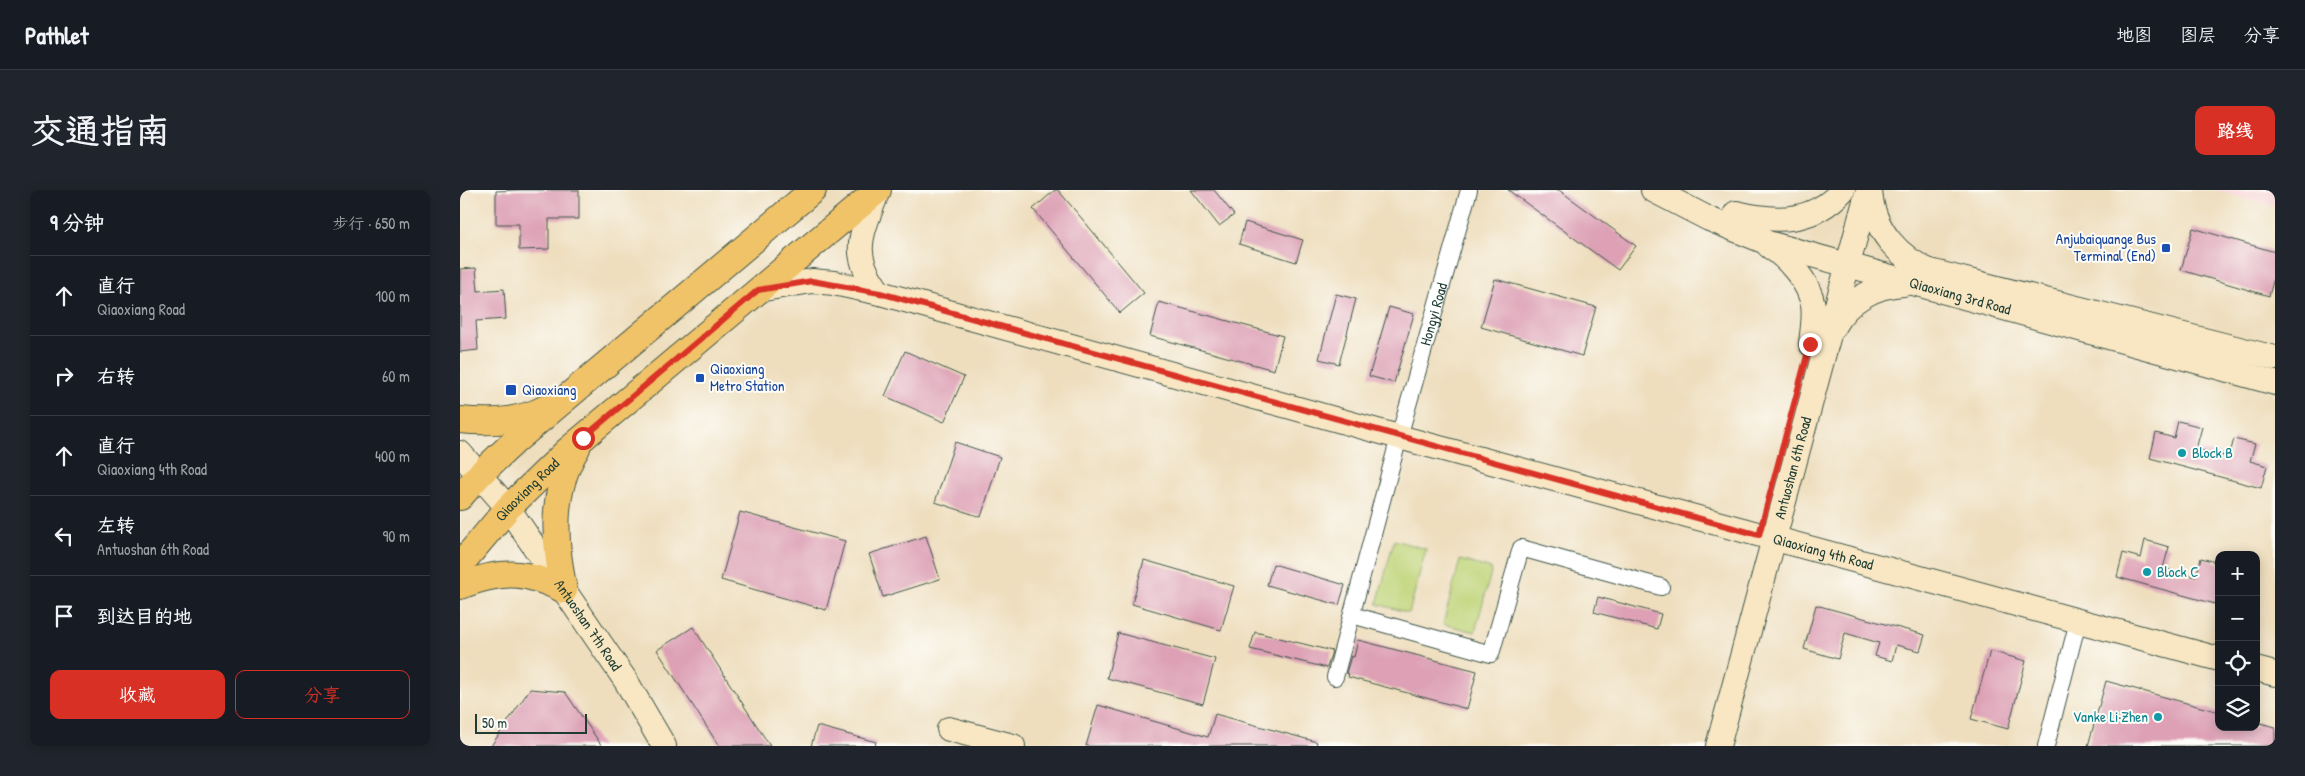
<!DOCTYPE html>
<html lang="zh">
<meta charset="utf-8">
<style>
:root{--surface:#171b24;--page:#20242c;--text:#f1f3f6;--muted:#9ea1a6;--line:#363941;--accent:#d93025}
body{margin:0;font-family:"Patrick Hand","LXGW WenKai TC",sans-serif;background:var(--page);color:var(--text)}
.controls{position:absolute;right:15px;bottom:15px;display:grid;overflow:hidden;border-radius:10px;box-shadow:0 2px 12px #0003}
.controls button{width:45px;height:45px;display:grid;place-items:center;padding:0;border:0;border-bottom:1px solid var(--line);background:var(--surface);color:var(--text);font:25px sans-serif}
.scale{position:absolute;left:15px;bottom:12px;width:112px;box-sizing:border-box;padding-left:5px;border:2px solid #1f3d34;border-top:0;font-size:14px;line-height:18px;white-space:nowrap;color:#1f3d34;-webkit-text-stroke:4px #fdfcf7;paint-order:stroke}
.stop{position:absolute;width:15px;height:15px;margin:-11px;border:4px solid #d93025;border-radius:50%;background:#fff}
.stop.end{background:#d93025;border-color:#fff;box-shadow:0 1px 5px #0008}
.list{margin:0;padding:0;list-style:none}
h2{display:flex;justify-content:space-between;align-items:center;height:65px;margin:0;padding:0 20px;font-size:21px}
h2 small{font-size:16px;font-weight:400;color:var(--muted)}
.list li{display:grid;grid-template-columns:32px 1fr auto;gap:15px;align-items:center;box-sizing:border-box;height:80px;padding:0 20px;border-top:1px solid var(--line)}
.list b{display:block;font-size:19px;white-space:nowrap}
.list p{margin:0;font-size:16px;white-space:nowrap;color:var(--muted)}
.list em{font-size:16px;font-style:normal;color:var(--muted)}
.actions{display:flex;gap:10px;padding:15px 20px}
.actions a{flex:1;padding:11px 0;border:1px solid var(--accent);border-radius:10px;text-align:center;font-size:18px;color:var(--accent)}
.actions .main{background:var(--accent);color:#fff}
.icon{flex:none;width:28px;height:28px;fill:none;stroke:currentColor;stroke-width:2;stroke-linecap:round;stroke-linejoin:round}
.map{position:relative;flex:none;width:1815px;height:556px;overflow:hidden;border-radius:10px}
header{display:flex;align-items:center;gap:30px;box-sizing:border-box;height:70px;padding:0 25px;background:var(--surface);border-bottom:1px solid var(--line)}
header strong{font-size:24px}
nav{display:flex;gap:28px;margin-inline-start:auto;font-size:18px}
.intro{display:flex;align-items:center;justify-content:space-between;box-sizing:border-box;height:120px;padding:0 30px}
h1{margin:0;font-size:35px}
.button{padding:12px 22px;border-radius:10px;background:var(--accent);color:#fff;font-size:18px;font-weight:700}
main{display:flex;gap:30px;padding:0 30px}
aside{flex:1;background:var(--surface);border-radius:10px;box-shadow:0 2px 12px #0003}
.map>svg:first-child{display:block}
.built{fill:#f7cfd1}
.green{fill:#bfd478;stroke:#6f8856}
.building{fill:#dda0b5}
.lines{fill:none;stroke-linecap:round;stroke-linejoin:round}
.street-casing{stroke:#3e5549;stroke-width:18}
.secondary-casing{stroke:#3e5549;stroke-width:26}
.primary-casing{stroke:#3e5549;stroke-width:28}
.street{stroke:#fff;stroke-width:16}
.secondary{stroke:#f9e7c3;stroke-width:24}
.primary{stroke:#f1c369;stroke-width:26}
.route{stroke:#d93025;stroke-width:6}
.transit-dot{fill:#1a4fb4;stroke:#fdfcf7;stroke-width:2}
.culture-dot{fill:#0f9aa8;stroke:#fdfcf7;stroke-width:2}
.labels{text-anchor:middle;stroke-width:4;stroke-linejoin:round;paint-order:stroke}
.transit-label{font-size:15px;fill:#164399;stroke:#fdfcf7;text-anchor:start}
.street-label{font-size:15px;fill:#1f3d34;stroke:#fdfcf7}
.culture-label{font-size:15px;fill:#0d838f;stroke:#fdfcf7;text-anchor:start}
</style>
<header>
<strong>Pathlet</strong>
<nav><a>地图</a><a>图层</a><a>分享</a></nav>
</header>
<div class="intro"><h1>交通指南</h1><a class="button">路线</a></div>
<main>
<aside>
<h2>9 分钟<small>步行 · 650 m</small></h2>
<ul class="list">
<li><svg class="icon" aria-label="ahead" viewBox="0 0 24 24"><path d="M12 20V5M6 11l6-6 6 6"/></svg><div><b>直行</b><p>Qiaoxiang Road</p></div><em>100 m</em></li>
<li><svg class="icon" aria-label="right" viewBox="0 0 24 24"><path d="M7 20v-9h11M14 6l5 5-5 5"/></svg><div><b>右转</b></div><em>60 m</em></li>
<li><svg class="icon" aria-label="ahead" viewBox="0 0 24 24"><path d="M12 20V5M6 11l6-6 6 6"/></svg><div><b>直行</b><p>Qiaoxiang 4th Road</p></div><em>400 m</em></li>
<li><svg class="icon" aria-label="left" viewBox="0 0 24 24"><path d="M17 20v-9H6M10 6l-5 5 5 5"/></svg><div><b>左转</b><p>Antuoshan 6th Road</p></div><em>90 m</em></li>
<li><svg class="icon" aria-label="arrive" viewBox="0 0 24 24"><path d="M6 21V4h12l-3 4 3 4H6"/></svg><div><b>到达目的地</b></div></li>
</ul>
<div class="actions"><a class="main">收藏</a><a>分享</a></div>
</aside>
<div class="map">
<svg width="1815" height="556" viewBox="0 0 1815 556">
<rect width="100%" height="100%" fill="#fdfcf7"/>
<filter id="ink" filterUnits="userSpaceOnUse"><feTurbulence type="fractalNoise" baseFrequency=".02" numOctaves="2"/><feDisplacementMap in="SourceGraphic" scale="10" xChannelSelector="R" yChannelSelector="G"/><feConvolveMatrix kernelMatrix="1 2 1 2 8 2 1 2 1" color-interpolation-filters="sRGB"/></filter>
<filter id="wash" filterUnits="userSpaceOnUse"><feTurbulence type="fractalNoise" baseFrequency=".0096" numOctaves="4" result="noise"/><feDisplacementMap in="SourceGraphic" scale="20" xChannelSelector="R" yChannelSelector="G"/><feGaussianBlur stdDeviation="1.12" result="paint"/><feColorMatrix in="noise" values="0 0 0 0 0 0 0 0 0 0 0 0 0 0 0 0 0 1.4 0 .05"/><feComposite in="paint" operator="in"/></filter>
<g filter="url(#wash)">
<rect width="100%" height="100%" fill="#eedebe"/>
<!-- built -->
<path class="built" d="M1754 0H1815V17Z"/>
<!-- green -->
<g class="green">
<path d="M934 350 966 359 949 423 917 414Z"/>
<path d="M1000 370 1032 379 1015 442 983 434Z"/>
</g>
<g id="blocks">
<!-- building -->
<g class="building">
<path d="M60 0H119V29H89V59L59 60V34H36V1Z"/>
<path d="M595 0H598L684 103 660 123 573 19Z"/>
<path d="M731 0H754L774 25 759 36Z"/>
<path d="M1048 0H1099L1176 56 1158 80Z"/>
<path d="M785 32 843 50 836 72 779 54Z"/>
<path d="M1733 38 1815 62V84L1809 106 1721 80Z"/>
<path d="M16 78 18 101 44 99 46 129 16 131 18 160 0 162V79Z"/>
<path d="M1035 89 1136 117 1122 166 1021 137Z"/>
<path d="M876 104 896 109 879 174 859 169Z"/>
<path d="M699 112 823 146 814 180 690 146Z"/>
<path d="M929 117 954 124 934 193 909 186Z"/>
<path d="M445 161 504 187 484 232 425 206Z"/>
<path d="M1718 231 1742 237 1736 259 1769 267 1774 249 1795 254 1790 271 1807 276 1801 298 1690 268 1696 243 1714 248Z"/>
<path d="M495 252 540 267 521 327 475 312Z"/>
<path d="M280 322 385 351 366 420 261 390Z"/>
<path d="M466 346 480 389 423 407 409 364Z"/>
<path d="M1685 350 1709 357 1703 378 1736 387 1741 368 1759 373V415L1657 387 1663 363 1681 368Z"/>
<path d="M684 370 774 396 761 440 672 414Z"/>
<path d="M813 374 885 395 879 415 807 395Z"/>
<path d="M1138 407 1201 424 1197 439 1134 422Z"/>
<path d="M1356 415 1465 445 1460 461 1436 455 1432 471 1415 466 1419 453 1385 443 1378 469 1344 459Z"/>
<path d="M233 437 310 556H259L197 460Z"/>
<path d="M795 442 872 461 867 478 790 459Z"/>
<path d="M658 443 755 469 743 514 647 488Z"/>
<path d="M898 450 1017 481 1007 519 888 487 889 484 886 483 891 466 894 467Z"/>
<path d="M1530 461 1566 471 1548 539 1511 529Z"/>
<path d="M1646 491 1759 522V537H1796V532L1815 537V556H1628Z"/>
<path d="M70 499 105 502 142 556H31Z"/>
<path d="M638 515 748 547 755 524 857 552 856 556H626Z"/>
<path d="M357 536 416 552 415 556H351Z"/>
</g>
</g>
</g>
<g filter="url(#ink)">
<use href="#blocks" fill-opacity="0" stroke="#3e5549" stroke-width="1"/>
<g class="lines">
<!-- street casing -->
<g class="street-casing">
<g id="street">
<path d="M892 425 1031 464 1061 358 1201 397"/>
<path id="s1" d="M875 487 939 247 1009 0"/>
<path d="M1586 556 1618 431"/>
</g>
</g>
<!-- secondary casing -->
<g class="secondary-casing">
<g id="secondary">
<path d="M418 0C402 45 388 62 420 103"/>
<path id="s2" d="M1193 0 1249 29 1308 53 1815 193"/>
<path d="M1410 0C1412 39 1439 69 1474 83"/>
<path d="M1276 23C1317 33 1353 33 1383 0"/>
<path d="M1309 56C1328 68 1349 92 1353 115 1355 128 1352 142 1351 154"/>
<path d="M1458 78 1815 168"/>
<path id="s3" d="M298 100 352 91 374 93 420 103 939 247 1759 469"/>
<path d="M1373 137C1387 111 1415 95 1444 94"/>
<path id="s4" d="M0 263 48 318 166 491 204 556"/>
<path d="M1796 479 1815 484"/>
<path d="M489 539 553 556"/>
<path id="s5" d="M1258 556 1408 0"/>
</g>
</g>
<!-- primary casing -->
<g class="primary-casing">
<g id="primary">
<path d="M0 230C29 233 60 232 86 218"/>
<path d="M0 307 20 284 55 251 353 0"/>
<path id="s6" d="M0 375 48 318 106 262 418 0"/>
<path d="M0 396C40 380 65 380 104 400"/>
<path d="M104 400C94 352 90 301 117 258"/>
</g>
</g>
<!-- street -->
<use href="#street" class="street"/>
<!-- secondary -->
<use href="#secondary" class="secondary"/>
<!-- primary -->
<use href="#primary" class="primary"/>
</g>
</g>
<g class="lines" filter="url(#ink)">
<!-- route -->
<path class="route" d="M123 248 298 100 352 91 420 103 1299 345 1350 154"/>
</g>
<!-- markers -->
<g class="transit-dot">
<rect x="1701" y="53" width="10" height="10" rx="2.5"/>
<rect x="235" y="183" width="10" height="10" rx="2.5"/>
<rect x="45" y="194" width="12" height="12" rx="2.5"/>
</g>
<g class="culture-dot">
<circle cx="1722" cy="263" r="5"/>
<circle cx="1687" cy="382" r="5"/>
<circle cx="1698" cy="527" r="5"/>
</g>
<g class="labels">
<!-- transit labels -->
<g class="transit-label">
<text x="1696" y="54" text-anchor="end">Anjubaiquange Bus<tspan x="1696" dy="17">Terminal (End)</tspan></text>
<text x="250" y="184">Qiaoxiang<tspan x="250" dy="17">Metro Station</tspan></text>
<text x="62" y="205">Qiaoxiang</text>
</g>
<!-- street labels -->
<g class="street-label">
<text dy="5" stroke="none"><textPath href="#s2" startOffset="326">Qiaoxiang 3rd Road</textPath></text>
<text dy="5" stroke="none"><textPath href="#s1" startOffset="376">Hongyi Road</textPath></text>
<text dy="5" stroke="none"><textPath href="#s5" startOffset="288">Antuoshan 6th Road</textPath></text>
<text dy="5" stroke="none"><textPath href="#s6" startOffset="101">Qiaoxiang Road</textPath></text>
<text dy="5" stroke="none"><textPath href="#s3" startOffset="1102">Qiaoxiang 4th Road</textPath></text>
<text dy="5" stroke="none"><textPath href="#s4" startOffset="215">Antuoshan 7th Road</textPath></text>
</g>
<!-- culture labels -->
<g class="culture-label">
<text x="1732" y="268">Block B</text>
<text x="1697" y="387">Block C</text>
<text x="1688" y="532" text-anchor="end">Vanke Li·Zhen</text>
</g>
</g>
</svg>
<div class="controls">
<button>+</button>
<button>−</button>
<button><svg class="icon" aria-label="locate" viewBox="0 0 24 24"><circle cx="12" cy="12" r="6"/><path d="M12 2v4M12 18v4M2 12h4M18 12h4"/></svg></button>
<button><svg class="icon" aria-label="layers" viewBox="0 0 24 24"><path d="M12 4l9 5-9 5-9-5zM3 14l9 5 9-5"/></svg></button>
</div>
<div class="scale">50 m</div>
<div class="stop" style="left:123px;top:248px"></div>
<div class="stop end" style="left:1350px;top:154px"></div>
</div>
</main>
